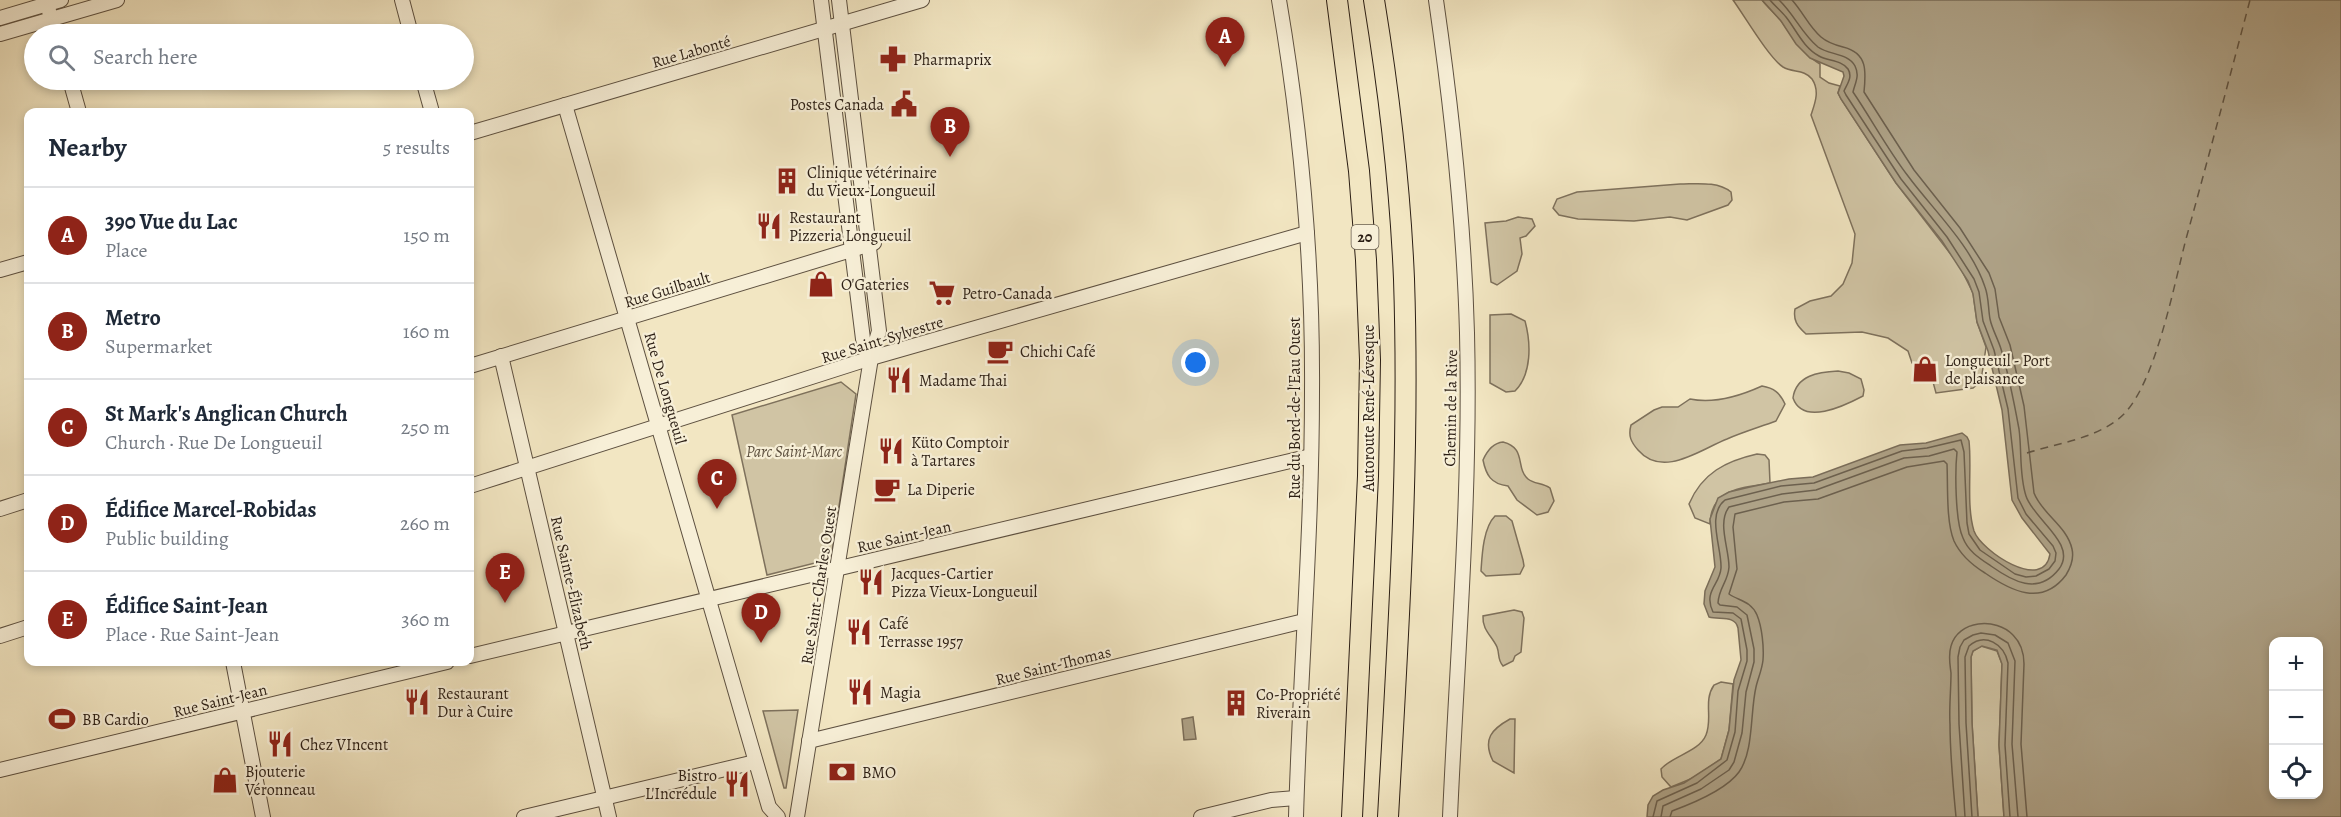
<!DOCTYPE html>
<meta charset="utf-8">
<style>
:root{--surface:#fff;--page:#f6f6f7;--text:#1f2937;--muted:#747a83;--line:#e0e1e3;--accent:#8f2418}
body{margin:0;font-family:Alegreya,serif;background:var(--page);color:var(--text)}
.controls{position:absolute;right:18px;bottom:18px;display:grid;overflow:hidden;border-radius:12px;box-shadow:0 3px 9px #0003}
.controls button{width:54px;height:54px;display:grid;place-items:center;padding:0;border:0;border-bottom:2px solid var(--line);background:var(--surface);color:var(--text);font:30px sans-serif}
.you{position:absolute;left:1196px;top:363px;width:21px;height:21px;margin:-15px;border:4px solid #fff;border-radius:50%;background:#1a73e8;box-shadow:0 0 0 9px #1a73e833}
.badge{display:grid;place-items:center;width:39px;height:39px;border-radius:50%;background:var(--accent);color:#fff;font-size:20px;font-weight:700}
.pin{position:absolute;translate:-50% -50px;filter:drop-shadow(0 2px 3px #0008)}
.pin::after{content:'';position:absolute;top:32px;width:21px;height:18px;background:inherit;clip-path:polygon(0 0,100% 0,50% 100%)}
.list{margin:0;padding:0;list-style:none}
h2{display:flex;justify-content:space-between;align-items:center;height:78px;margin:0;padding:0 24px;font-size:26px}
h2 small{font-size:20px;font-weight:400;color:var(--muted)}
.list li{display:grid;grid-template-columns:39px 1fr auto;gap:18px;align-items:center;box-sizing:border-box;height:96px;padding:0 24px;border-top:2px solid var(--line)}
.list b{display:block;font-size:22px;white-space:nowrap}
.list p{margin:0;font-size:20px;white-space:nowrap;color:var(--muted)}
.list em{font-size:20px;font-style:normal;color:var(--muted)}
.icon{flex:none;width:33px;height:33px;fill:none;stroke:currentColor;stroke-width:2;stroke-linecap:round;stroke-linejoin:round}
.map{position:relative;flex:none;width:2341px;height:817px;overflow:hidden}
.search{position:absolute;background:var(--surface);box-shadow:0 3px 9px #0003;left:24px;top:24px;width:450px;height:66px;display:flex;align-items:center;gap:15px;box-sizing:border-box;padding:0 21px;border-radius:33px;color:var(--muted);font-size:22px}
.panel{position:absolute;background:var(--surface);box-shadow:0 3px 9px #0003;left:24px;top:108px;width:450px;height:558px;border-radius:12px}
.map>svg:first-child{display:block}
.green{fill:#d0c4a4;stroke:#7e715c;stroke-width:1.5}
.water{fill:#aea287;stroke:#7a6d59;stroke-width:1.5;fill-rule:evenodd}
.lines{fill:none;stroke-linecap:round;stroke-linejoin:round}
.shore{stroke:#6c604e;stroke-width:1.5}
.ferry{stroke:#5f5342;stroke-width:1.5;stroke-dasharray:8 6;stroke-linecap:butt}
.minor-casing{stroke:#5d5040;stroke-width:16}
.highway-casing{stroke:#2b1e14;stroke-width:22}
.minor{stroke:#f7efd7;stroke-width:14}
.highway{stroke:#f2e6c2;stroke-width:20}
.labels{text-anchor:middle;stroke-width:4.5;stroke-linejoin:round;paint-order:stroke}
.shield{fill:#f7efd7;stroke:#685d4e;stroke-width:1.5}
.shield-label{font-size:15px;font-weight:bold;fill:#2b1e14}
.street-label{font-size:16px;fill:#2b1e14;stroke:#f7efd7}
.poi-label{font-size:16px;fill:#2b1e14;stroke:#f7efd7;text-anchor:start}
.park-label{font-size:16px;font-style:italic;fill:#5d503f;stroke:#f7efd7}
</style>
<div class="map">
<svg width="2341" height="817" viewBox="0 0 2341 817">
<rect width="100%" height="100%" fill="#f2e6c2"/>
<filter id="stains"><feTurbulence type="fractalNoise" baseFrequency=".00333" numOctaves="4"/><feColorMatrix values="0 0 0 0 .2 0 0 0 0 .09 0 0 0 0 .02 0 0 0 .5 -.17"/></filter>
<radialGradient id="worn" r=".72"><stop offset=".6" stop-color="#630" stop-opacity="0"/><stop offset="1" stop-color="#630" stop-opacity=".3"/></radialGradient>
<!-- green -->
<g class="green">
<path d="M1733 0H1762C1768 8 1776 14 1782 22 1794 38 1802 53 1820 64V77L1829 83 1840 86 1838 93 1841 99 1896 183 1959 265 1973 293 1977 322 1986 347 1981 381 1973 388 1936 393 1927 360 1912 363 1908 351 1888 338 1862 332 1806 334C1797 326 1793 320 1795 309L1810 301 1831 296 1843 284 1852 263 1855 234 1811 115C1815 103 1820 91 1812 79 1804 69 1793 73 1783 67 1769 58 1744 15 1733 0Z"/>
<path d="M1680 184C1697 184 1717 181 1731 192L1732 200 1728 205 1687 220 1670 217 1634 221 1578 219 1559 215 1553 208 1557 199 1577 192Z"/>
<path d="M1518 217 1532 219 1535 226 1526 236 1520 238 1522 254 1517 271 1497 285 1491 282 1485 223 1506 221Z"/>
<path d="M1511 314 1525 321C1531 343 1532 374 1515 391L1506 392 1490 383V315Z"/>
<path d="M1838 371 1849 373 1861 379 1864 390 1863 396C1844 406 1803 426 1793 398 1796 375 1819 372 1838 371Z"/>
<path d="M841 382 856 394 831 559 767 575 732 415Z"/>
<path d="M1762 386C1774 388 1780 393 1785 404L1776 421C1760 427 1743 432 1727 439 1701 449 1663 479 1638 450 1631 442 1628 436 1631 425L1654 410 1662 407H1678L1690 399C1714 404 1740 396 1762 386Z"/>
<path d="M1503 442C1527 448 1515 468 1528 479 1534 484 1543 483 1550 488L1554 501 1548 512 1537 515 1517 500 1508 486C1491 484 1486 475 1483 460 1487 451 1493 443 1503 442Z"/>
<path d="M1757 454 1765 455 1769 460 1770 483C1742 488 1711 488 1710 524L1695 518 1689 504C1702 473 1726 461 1757 454Z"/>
<path d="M1495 516H1506L1512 521 1523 560 1524 566 1520 574 1486 576 1481 571C1482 556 1483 528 1495 516Z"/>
<path d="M1514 610 1522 612 1524 618 1521 652 1515 656 1513 661 1503 666C1497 659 1500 655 1497 647 1492 636 1482 630 1483 616Z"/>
<path d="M1981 646 1997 651 2002 664 1999 745 2004 817H1978L1972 723 1971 657 1973 651Z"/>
<path d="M1721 682 1733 684 1729 730 1721 759 1693 778 1671 787 1662 777 1661 769C1672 756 1699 752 1706 735 1713 718 1703 701 1714 685Z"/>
<path d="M798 710 786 788H784L763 711Z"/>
<path d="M1510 719H1515L1514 773 1493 761C1482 739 1492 729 1510 719Z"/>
</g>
<!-- water -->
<g class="water">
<path d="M1762 0H2341V817H2004L1999 745 2002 664 1997 650 1982 646 1973 651 1971 657 1972 723 1978 817H1647L1648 805 1653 796 1663 790 1684 783 1721 759 1729 730 1734 680 1741 660 1738 628C1735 615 1720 620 1709 617L1704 604 1705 591 1715 567 1710 519 1718 498 1729 492 1750 487 1789 479 1813 477 1900 445 1926 443 1962 433 1967 437 1969 441C1972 468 1966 505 1974 531 1981 551 2044 593 2050 554L2022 518 2012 500 2002 410 1988 351 1977 322 1973 294 1968 281 1942 241 1896 183 1841 99 1838 93 1844 76 1843 72 1810 58 1796 44 1781 21ZM2274 642H2318V794H2274Z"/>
<path d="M1193 717 1196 739 1184 740 1182 719Z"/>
</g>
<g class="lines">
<!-- shore -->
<g class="shore">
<path d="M1653 817 1657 801 1697 783 1727 760 1735 732 1738 691 1747 661V650L1741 619 1733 613 1713 612C1703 591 1720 585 1721 568 1722 548 1706 515 1725 500L1781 486 1814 483 1902 451 1927 448 1961 440 1964 452 1967 523 1969 534 1980 550 2015 574 2026 577 2036 576 2049 569 2055 561 2056 553 2053 546 2026 514 2018 498 2008 409 1994 350 1983 321 1979 292 1974 279 1947 237 1901 179 1846 95 1844 91C1847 84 1853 77 1848 69 1842 60 1827 61 1819 56 1803 47 1797 31 1786 17 1781 11 1775 6 1770 0"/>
<path d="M1661 817 1663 806 1701 789 1729 770 1734 762 1742 733 1746 692 1754 662V649L1747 615 1737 607 1720 605 1718 603C1719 587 1728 582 1729 567 1729 548 1717 523 1729 507L1782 494 1816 490 1904 458 1929 456 1954 449 1957 452C1955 471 1955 521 1963 538 1968 551 1979 558 1991 566 2012 581 2038 596 2059 569 2078 544 2033 519 2026 496 2019 475 2022 451 2019 429 2014 402 2009 375 2001 349 1998 339 1992 329 1990 319 1988 308 1989 298 1985 287 1971 245 1934 211 1908 176 1888 150 1872 120 1853 92 1855 83 1860 76 1855 66 1848 53 1829 55 1818 47 1802 34 1794 14 1779 0"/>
<path d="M1670 817 1672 811C1691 804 1726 790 1739 772 1754 751 1750 712 1756 687 1758 678 1762 670 1763 660 1764 647 1762 627 1757 615 1751 601 1739 601 1729 594L1737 569 1733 527 1735 514 1784 502 1818 499 1907 467 1944 461 1947 464C1948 486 1946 522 1954 541 1961 556 1972 565 1985 573 2011 591 2042 607 2066 575 2071 567 2074 558 2072 549 2067 526 2042 514 2034 493L2024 406 2010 345 1999 317 1995 289 1989 273 1960 228 1914 170 1864 92C1866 72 1868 53 1843 47 1835 45 1828 43 1821 37 1809 27 1803 12 1792 0"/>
<path d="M1956 817C1953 786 1950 755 1950 724 1949 707 1951 690 1951 673 1950 664 1948 656 1951 646 1958 620 1996 617 2013 635 2021 643 2024 653 2024 664L2021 744 2027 817"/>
<path d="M1965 817 1959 724 1958 657 1960 647 1964 640 1973 635 1981 633 1995 635 2008 643 2015 661 2012 744 2018 817"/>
<path d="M1972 817 1966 723 1965 657 1969 646C1985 632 2004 644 2008 663L2005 745 2010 817"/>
</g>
<!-- ferry -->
<path class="ferry" d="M2027 453C2058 443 2100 438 2124 414 2156 381 2174 285 2186 239 2208 159 2229 80 2250 0"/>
<!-- minor casing -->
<g class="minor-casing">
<g id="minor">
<path d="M402 0 411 34"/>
<path d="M821 0 863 339 871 358"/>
<path d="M1279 0C1301 130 1313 260 1312 392 1312 534 1300 675 1296 817"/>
<path d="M1436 0C1452 111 1464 221 1467 333 1471 494 1457 656 1450 817"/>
<path d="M49 11 56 34"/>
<path d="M0 18 61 0"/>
<path d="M0 34 117 0"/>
<path d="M70 80 79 112"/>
<path d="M423 80 432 112"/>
<path d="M565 105 769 807 778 817"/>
<path d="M470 133 922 0"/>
<path d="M0 270 28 262"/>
<path d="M501 356 609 817"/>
<path d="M470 366 874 243"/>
<path d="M470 486 871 358 1307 233"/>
<path d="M0 509 28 500"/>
<path d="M0 636 28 627"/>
<path d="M470 656 1311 456"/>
<path d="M233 662 263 817"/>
<path d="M809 741 1304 621"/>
<path d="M0 770 447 662"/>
<path d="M524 817 755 762"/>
<path d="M797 817 871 358 879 331 839 0"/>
<path d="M1201 817 1271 800 1296 798"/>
</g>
</g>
<!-- highway casing -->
<g class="highway-casing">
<g id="highway">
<path d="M1337 0 1359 171 1366 260 1370 360 1368 476 1352 817"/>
<path d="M1374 0C1389 92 1400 185 1404 279 1410 458 1398 638 1388 817"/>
</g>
</g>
<!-- minor -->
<use href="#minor" class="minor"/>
<!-- highway -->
<use href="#highway" class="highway"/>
</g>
<!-- icons -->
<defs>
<g id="pharmacy-bare" transform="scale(2.07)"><path d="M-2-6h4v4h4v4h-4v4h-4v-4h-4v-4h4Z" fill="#8f2418" stroke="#f7efd7" stroke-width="2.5" paint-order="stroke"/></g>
<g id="civic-bare" transform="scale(2.07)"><path d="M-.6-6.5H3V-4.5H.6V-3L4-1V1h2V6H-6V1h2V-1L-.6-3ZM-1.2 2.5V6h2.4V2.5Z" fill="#8f2418" stroke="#f7efd7" stroke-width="2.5" paint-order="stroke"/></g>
<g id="building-bare" transform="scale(2.07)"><path d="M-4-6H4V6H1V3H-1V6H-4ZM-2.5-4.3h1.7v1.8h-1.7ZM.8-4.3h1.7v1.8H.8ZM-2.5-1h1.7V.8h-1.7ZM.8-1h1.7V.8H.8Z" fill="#8f2418" stroke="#f7efd7" stroke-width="2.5" paint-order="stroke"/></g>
<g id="restaurant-bare" transform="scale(2.07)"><path d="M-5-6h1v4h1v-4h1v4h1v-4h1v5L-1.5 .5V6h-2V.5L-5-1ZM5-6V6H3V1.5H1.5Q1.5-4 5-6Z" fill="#8f2418" stroke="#f7efd7" stroke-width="2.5" paint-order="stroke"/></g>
<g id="shop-bare" transform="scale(2.07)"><path d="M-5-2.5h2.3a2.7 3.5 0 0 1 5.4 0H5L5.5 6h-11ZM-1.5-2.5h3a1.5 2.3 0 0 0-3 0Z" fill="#8f2418" stroke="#f7efd7" stroke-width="2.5" paint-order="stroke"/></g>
<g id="supermarket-bare" transform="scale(2.07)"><path d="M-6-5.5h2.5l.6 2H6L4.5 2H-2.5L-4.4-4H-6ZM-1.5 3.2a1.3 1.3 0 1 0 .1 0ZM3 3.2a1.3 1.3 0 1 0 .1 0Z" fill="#8f2418" stroke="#f7efd7" stroke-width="2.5" paint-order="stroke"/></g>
<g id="cafe-bare" transform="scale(2.07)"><path d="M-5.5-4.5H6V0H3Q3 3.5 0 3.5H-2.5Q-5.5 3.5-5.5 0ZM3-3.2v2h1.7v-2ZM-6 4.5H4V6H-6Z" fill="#8f2418" stroke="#f7efd7" stroke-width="2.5" paint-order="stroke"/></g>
<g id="stadium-bare" transform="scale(2.07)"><path d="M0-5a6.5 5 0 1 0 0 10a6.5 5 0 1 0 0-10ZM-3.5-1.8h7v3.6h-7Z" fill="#8f2418" stroke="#f7efd7" stroke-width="2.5" paint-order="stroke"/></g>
<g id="bank-bare" transform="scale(2.07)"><path d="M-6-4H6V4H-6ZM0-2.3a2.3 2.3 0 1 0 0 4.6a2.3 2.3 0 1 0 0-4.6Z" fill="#8f2418" stroke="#f7efd7" stroke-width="2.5" paint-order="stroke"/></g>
</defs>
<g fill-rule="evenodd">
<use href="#pharmacy-bare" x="893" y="59"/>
<use href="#civic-bare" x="904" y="104"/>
<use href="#building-bare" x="787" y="181"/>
<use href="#restaurant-bare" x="769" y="226"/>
<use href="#shop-bare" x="821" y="284"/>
<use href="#supermarket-bare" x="942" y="293"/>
<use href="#cafe-bare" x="1000" y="351"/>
<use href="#shop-bare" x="1925" y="369"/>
<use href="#restaurant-bare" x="899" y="380"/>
<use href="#restaurant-bare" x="891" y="451"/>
<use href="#cafe-bare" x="887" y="489"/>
<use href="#restaurant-bare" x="871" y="582"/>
<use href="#restaurant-bare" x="859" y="632"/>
<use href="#restaurant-bare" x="860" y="692"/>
<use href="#restaurant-bare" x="417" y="702"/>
<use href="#building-bare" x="1236" y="703"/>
<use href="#stadium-bare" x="62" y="719"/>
<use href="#restaurant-bare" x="280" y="744"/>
<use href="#bank-bare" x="842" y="772"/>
<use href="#shop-bare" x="225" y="780"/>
<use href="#restaurant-bare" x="737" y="784"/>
</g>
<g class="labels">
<!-- shield labels -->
<rect class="shield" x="1351.5" y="225" width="27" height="24" rx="4.5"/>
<g class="shield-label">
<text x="1365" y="242">20</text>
</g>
<!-- street labels -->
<g class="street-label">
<text transform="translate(691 51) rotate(-16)" y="6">Rue Labonté</text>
<text transform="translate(667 289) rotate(-17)" y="6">Rue Guilbault</text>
<text transform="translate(882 339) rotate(-17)" y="6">Rue Saint-Sylvestre</text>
<text transform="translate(666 388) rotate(74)" y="6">Rue De Longueuil</text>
<text transform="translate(1294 408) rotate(-90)" y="6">Rue du Bord-de-l'Eau Ouest</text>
<text transform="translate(1368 408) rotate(-90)" y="6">Autoroute René-Lévesque</text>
<text transform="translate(1450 408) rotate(-89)" y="6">Chemin de la Rive</text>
<text transform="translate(904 536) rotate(-13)" y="6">Rue Saint-Jean</text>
<text transform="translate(572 583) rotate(77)" y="6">Rue Sainte-Élizabeth</text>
<text transform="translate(818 585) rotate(-81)" y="6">Rue Saint-Charles Ouest</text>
<text transform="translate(1053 665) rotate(-14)" y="6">Rue Saint-Thomas</text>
<text transform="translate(220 700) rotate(-14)" y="6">Rue Saint-Jean</text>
</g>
<!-- poi labels -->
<g class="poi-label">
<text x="913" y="65">Pharmaprix</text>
<text x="884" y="110" text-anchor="end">Postes Canada</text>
<text x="807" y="178">Clinique vétérinaire<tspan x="807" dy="18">du Vieux-Longueuil</tspan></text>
<text x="789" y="223">Restaurant<tspan x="789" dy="18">Pizzeria Longueuil</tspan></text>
<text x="841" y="290">O'Gateries</text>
<text x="962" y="299">Petro-Canada</text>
<text x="1020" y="357">Chichi Café</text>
<text x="1945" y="366">Longueuil - Port<tspan x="1945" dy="18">de plaisance</tspan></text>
<text x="919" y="386">Madame Thai</text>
<text x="911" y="448">Küto Comptoir<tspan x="911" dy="18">à Tartares</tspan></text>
<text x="907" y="495">La Diperie</text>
<text x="891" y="579">Jacques-Cartier<tspan x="891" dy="18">Pizza Vieux-Longueuil</tspan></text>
<text x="879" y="629">Café<tspan x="879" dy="18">Terrasse 1957</tspan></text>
<text x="880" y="698">Magia</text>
<text x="437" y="699">Restaurant<tspan x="437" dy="18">Dur à Cuire</tspan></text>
<text x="1256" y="700">Co-Propriété<tspan x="1256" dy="18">Riverain</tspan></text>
<text x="82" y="725">BB Cardio</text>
<text x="300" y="750">Chez VIncent</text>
<text x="245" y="777">Bjouterie<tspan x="245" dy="18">Véronneau</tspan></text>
<text x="862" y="778">BMO</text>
<text x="717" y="781" text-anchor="end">Bistro<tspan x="717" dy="18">L'Incrédule</tspan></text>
</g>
<!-- park labels -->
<g class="park-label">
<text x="794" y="457">Parc Saint-Marc</text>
</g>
</g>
<rect width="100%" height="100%" filter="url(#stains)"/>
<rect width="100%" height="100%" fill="url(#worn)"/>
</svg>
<div class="controls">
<button>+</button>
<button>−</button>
<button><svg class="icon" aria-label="locate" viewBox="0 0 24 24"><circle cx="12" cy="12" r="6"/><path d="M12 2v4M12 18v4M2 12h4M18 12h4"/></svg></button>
</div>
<div class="you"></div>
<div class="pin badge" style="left:1225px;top:67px">A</div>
<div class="pin badge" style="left:950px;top:157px">B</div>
<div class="pin badge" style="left:717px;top:509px">C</div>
<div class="pin badge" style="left:761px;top:643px">D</div>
<div class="pin badge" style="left:505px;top:603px">E</div>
<div class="search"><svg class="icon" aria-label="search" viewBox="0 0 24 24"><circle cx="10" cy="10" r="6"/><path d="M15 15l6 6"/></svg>Search here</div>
<section class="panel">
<h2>Nearby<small>5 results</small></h2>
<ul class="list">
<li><span class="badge">A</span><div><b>390 Vue du Lac</b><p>Place</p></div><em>150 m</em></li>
<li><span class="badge">B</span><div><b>Metro</b><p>Supermarket</p></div><em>160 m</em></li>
<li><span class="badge">C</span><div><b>St Mark's Anglican Church</b><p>Church · Rue De Longueuil</p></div><em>250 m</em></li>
<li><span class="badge">D</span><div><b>Édifice Marcel-Robidas</b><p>Public building</p></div><em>260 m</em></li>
<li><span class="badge">E</span><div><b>Édifice Saint-Jean</b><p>Place · Rue Saint-Jean</p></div><em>360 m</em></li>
</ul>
</section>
</div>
